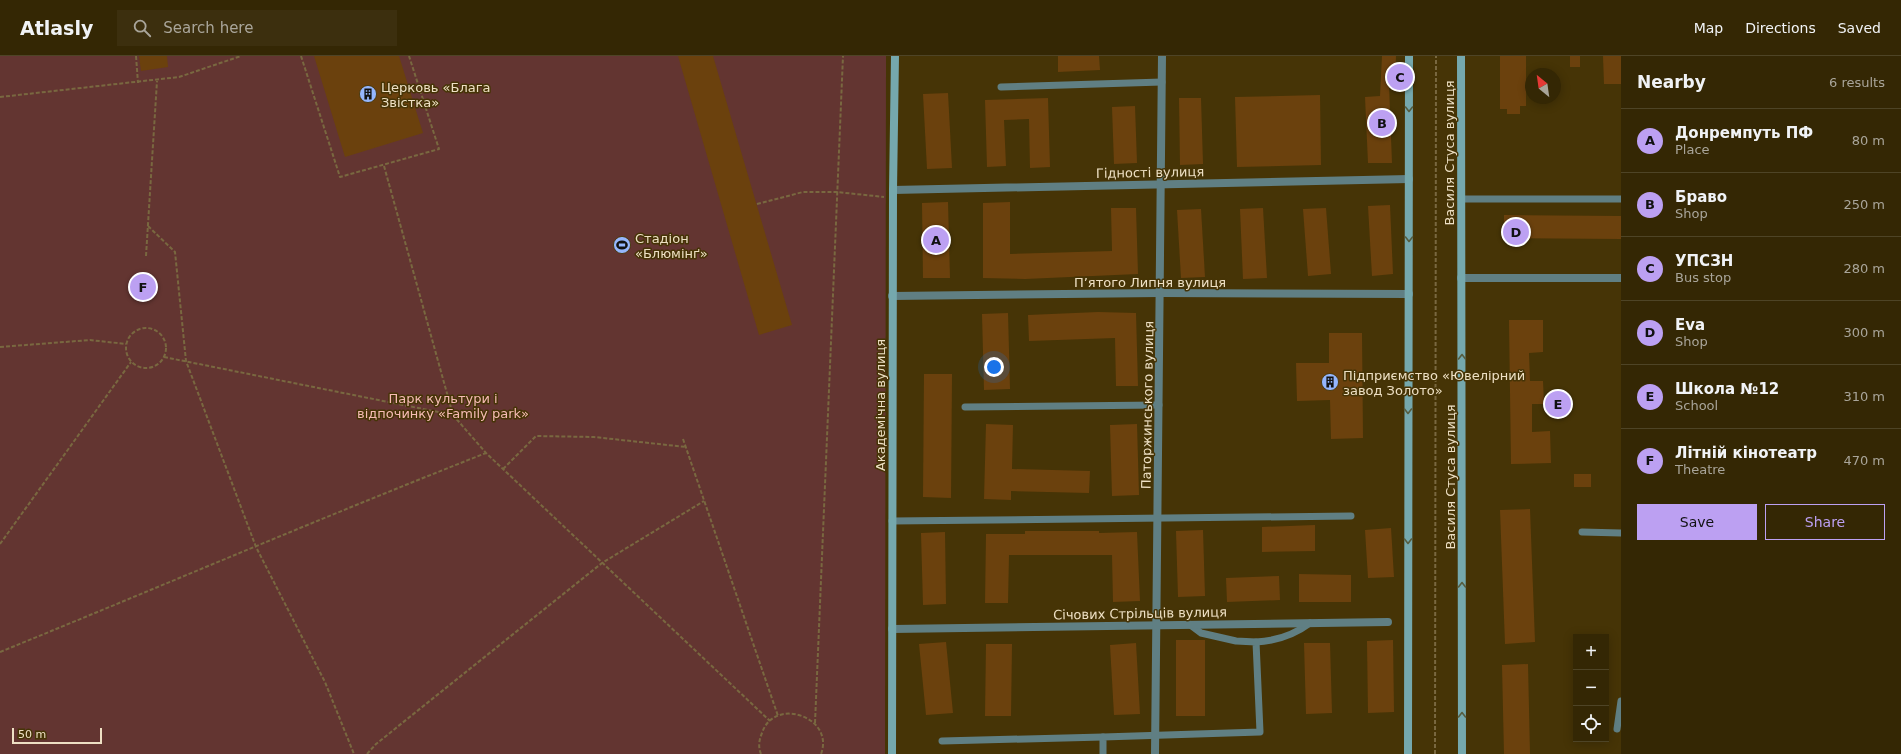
<!DOCTYPE html>
<meta charset="utf-8">
<style>
:root{--surface:#342704;--page:#3c2f0e;--text:#f1f3f6;--muted:#a9a59a;--line:#4e4426;--accent:#bca0f2}
body{margin:0;font-family:"DejaVu Sans",sans-serif;background:var(--page);color:var(--text)}
.controls{position:absolute;right:12px;bottom:12px;display:grid;overflow:hidden;border-radius:0px;box-shadow:0 2px 10px #0003}
.controls button{width:36px;height:36px;display:grid;place-items:center;padding:0;border:0;border-bottom:1px solid var(--line);background:var(--surface);color:var(--text);font:20px sans-serif}
.compass{position:absolute;left:1525px;top:12px;width:36px;height:36px;border-radius:50%;background:var(--surface);box-shadow:0 2px 10px #0003;rotate:331deg}
.scale{position:absolute;left:12px;bottom:10px;width:90px;box-sizing:border-box;padding-left:4px;border:2px solid #eee0c4;border-top:0;font-size:11px;line-height:14px;white-space:nowrap;color:#eee0c4;-webkit-text-stroke:3px #463406;paint-order:stroke}
.you{position:absolute;left:994px;top:311px;width:14px;height:14px;margin:-10px;border:3px solid #fff;border-radius:50%;background:#1a73e8;box-shadow:0 0 0 6px #1a73e833}
.badge{display:grid;place-items:center;width:26px;height:26px;border-radius:50%;background:var(--accent);color:#111;font-size:13px;font-weight:700}
.pin{position:absolute;translate:-50% -50%;border:2px solid #fff;box-shadow:0 1px 4px #0006}
.list{margin:0;padding:0;list-style:none}
h2{display:flex;justify-content:space-between;align-items:center;height:52px;margin:0;padding:0 16px;font-size:17px}
h2 small{font-size:13px;font-weight:400;color:var(--muted)}
.list li{display:grid;grid-template-columns:26px 1fr auto;gap:12px;align-items:center;box-sizing:border-box;height:64px;padding:0 16px;border-top:1px solid var(--line)}
.list b{display:block;font-size:15px;white-space:nowrap}
.list p{margin:0;font-size:13px;white-space:nowrap;color:var(--muted)}
.list em{font-size:13px;font-style:normal;color:var(--muted)}
.actions{display:flex;gap:8px;padding:12px 16px}
.actions a{flex:1;padding:9px 0;border:1px solid var(--accent);border-radius:0px;text-align:center;font-size:14px;color:var(--accent)}
.actions .main{background:var(--accent);color:#111}
.icon{flex:none;width:22px;height:22px;fill:none;stroke:currentColor;stroke-width:2;stroke-linecap:round;stroke-linejoin:round}
.map{position:relative;flex:none;width:1621px;height:698px;overflow:hidden}
header{display:flex;align-items:center;gap:24px;box-sizing:border-box;height:56px;padding:0 20px;background:var(--surface);border-bottom:1px solid var(--line)}
header strong{font-size:19px}
nav{display:flex;gap:22px;margin-inline-start:auto;font-size:14px}
.search{width:280px;height:36px;background:var(--page);display:flex;align-items:center;gap:10px;box-sizing:border-box;padding:0 14px;border-radius:0px;color:var(--muted);font-size:15px}
main{display:flex}
aside{flex:1;background:var(--surface)}
.map>svg:first-child{display:block}
.green{fill:#633531}
.building{fill:#6b410d}
.lines{fill:none;stroke-linecap:round;stroke-linejoin:round}
.path{stroke:#796840;stroke-width:2;stroke-dasharray:4 2;stroke-linecap:butt}
.lane{stroke:#607f83;stroke-width:7}
.street{stroke:#607f83;stroke-width:8}
.secondary{stroke:#75a8ad;stroke-width:8}
.oneway{stroke:#565d40}
.labels{text-anchor:middle;stroke-width:3;stroke-linejoin:round;paint-order:stroke}
.poi-label{font-size:13px;fill:#eee0c4;stroke:#463406;text-anchor:start}
.street-label{font-size:13px;fill:#eee0c4;stroke:#463406}
.park-label{font-size:13px;fill:#f6bbb5;stroke:#463406}
</style>
<header>
<strong>Atlasly</strong>
<div class="search"><svg class="icon" aria-label="search" viewBox="0 0 24 24"><circle cx="10" cy="10" r="6"/><path d="M15 15l6 6"/></svg>Search here</div>
<nav><a>Map</a><a>Directions</a><a>Saved</a></nav>
</header>
<main>
<div class="map">
<svg width="1621" height="698" viewBox="0 0 1621 698">
<rect width="100%" height="100%" fill="#463406"/>
<!-- green -->
<path class="green" d="M0 0H886L885 698H0Z"/>
<!-- building -->
<g class="building">
<path d="M139 0H167L168 11 141 15Z"/>
<path d="M314 0H399L423 77 345 101Z"/>
<path d="M678 0H713L792 269 759 279Z"/>
<path d="M1058 0H1099L1100 14 1058 16Z"/>
<path d="M1382 0H1396L1395 28H1389L1392 107H1368L1365 41 1380 40Z"/>
<path d="M1500 0H1526V50H1520V58H1507V53H1500Z"/>
<rect x="1570" y="0" width="10" height="11"/>
<path d="M1603 0H1621V28H1604Z"/>
<path d="M948 37 952 112 927 113 923 38Z"/>
<path d="M1320 39 1321 109 1237 111 1235 41Z"/>
<path d="M1048 42 1050 111 1030 112 1029 63 1004 64 1006 110 987 111 985 44Z"/>
<path d="M1179 42H1201L1203 108 1180 109Z"/>
<path d="M1135 50 1137 107 1114 108 1112 51Z"/>
<path d="M948 146 950 222H923L922 147Z"/>
<path d="M1010 146V198L1112 195 1111 152H1136L1138 218 1025 223 983 222V147Z"/>
<path d="M1390 149 1393 218 1372 220 1368 150Z"/>
<path d="M1263 152 1267 222 1243 223 1240 153Z"/>
<path d="M1326 152 1331 218 1308 220 1303 153Z"/>
<path d="M1201 153 1205 221 1181 222 1177 154Z"/>
<path d="M1504 159 1621 160V183L1504 182Z"/>
<path d="M1098 256 1136 257 1138 330H1116L1115 282 1029 285 1028 259Z"/>
<path d="M1008 257 1010 333 984 334 982 258Z"/>
<path d="M1509 264H1543V296L1529 297 1530 325H1543L1544 348H1532V376L1550 375 1551 407 1511 408Z"/>
<path d="M1329 277H1362L1363 382 1331 383 1330 344 1297 345 1296 307H1329Z"/>
<path d="M924 318H952L951 442 923 441Z"/>
<path d="M986 368 1013 369 1012 413 1090 415 1089 437 1011 435V444L984 443Z"/>
<path d="M1137 368 1139 439 1112 440 1110 369Z"/>
<rect x="1574" y="418" width="17" height="13"/>
<path d="M1530 453 1535 586 1505 588 1500 454Z"/>
<path d="M1315 469V495L1262 496V471Z"/>
<path d="M1391 472 1394 521 1368 522 1365 474Z"/>
<path d="M1203 474 1205 540 1178 541 1176 475Z"/>
<path d="M1025 475H1099V477L1137 476 1140 545 1113 546 1112 499H1009L1008 547H985L986 478H1025Z"/>
<path d="M945 476 946 548 923 549 921 477Z"/>
<path d="M1299 518 1351 519V546H1299Z"/>
<path d="M1279 520 1280 544 1227 546 1226 522Z"/>
<rect x="1176" y="584" width="29" height="76"/>
<path d="M1393 584 1394 656 1368 657 1367 585Z"/>
<path d="M946 586 953 657 926 659 919 588Z"/>
<path d="M1136 587 1140 658 1114 659 1110 589Z"/>
<path d="M1304 587H1330L1332 657 1306 658Z"/>
<path d="M986 588H1012L1011 660H985Z"/>
<path d="M1528 608 1530 698H1504L1502 609Z"/>
</g>
<g class="lines">
<!-- path -->
<g class="path">
<path d="M136 0 138 27"/>
<path d="M301 0 340 121 439 93 409 0"/>
<path d="M0 41 179 21 241 0"/>
<path d="M384 110 453 359 486 397 770 665"/>
<path d="M757 148 803 136H837L884 141"/>
<path d="M148 170 175 196 186 305 256 491 325 626 354 698"/>
<path d="M146 200 157 25"/>
<circle cx="146" cy="292" r="20"/>
<path d="M0 291 90 284 126 288"/>
<path d="M164 301 453 359"/>
<path d="M683 383 778 660"/>
<path d="M503 413 536 380 594 381 686 391"/>
<path d="M0 488 131 306"/>
<path d="M0 596C162 530 323 461 486 397"/>
<path d="M815 667 843 0"/>
<path d="M367 698 376 688 602 507 704 445"/>
<path d="M761 698C758 691 759 684 762 677 774 640 835 661 821 698"/>
<path d="M1435 698 1436 0"/>
</g>
<!-- lane -->
<g class="lane">
<path d="M1001 31 1162 26"/>
<path d="M1461 143H1621"/>
<path d="M965 351 1159 349"/>
<path d="M892 465 1351 460"/>
<path d="M1582 476 1621 477"/>
<path d="M1256 586C1276 585 1294 579 1310 567"/>
<path d="M1617 673 1621 645"/>
<path d="M942 685 1103 681"/>
<path d="M1103 698V681L1260 676 1256 586 1236 585 1201 577 1189 568"/>
</g>
<!-- street -->
<g class="street">
<path d="M893 134 1409 123"/>
<path d="M1461 222H1621"/>
<path d="M892 240 1160 237 1409 238"/>
<path d="M892 573 1388 566"/>
<path d="M1155 698 1162 0"/>
</g>
<!-- secondary -->
<g class="secondary">
<path d="M1461 0 1462 698"/>
<path d="M892 698 893 134 895 0"/>
<path d="M1408 698 1409 0"/>
</g>
</g>
<!-- one-way arrows -->
<defs><path id="oneway-chevron" d="M-2-3.5L2.5 0L-2 3.5" fill="none" stroke-width="1.6" stroke-linecap="round" stroke-linejoin="round"/></defs>
<g class="oneway">
<use href="#oneway-chevron" transform="translate(1409 53) rotate(90)"/>
<use href="#oneway-chevron" transform="translate(1409 183) rotate(90)"/>
<use href="#oneway-chevron" transform="translate(1462 301) rotate(-90)"/>
<use href="#oneway-chevron" transform="translate(1408 355) rotate(90)"/>
<use href="#oneway-chevron" transform="translate(1408 485) rotate(90)"/>
<use href="#oneway-chevron" transform="translate(1462 529) rotate(-90)"/>
<use href="#oneway-chevron" transform="translate(1462 659) rotate(-90)"/>
</g>
<!-- icons -->
<defs>
<g id="building-disc" transform="scale(0.9)"><circle r="9.5" fill="#95b6fd" stroke="#463406"/><path d="M-4-6H4V6H1V3H-1V6H-4ZM-2.5-4.3h1.7v1.8h-1.7ZM.8-4.3h1.7v1.8H.8ZM-2.5-1h1.7V.8h-1.7ZM.8-1h1.7V.8H.8Z" fill="#111"/></g>
<g id="stadium-disc" transform="scale(0.9)"><circle r="9.5" fill="#95b6fd" stroke="#463406"/><path d="M0-5a6.5 5 0 1 0 0 10a6.5 5 0 1 0 0-10ZM-3.5-1.8h7v3.6h-7Z" fill="#111"/></g>
</defs>
<g fill-rule="evenodd">
<use href="#building-disc" x="368" y="38"/>
<use href="#stadium-disc" x="622" y="189"/>
<use href="#building-disc" x="1330" y="326"/>
</g>
<g class="labels">
<!-- poi labels -->
<g class="poi-label">
<text x="381" y="36">Церковь «Блага<tspan x="381" dy="15">Звістка»</tspan></text>
<text x="635" y="187">Стадіон<tspan x="635" dy="15">«Блюмінґ»</tspan></text>
<text x="1343" y="324">Підприємство «Ювелірний<tspan x="1343" dy="15">завод Золото»</tspan></text>
</g>
<!-- street labels -->
<g class="street-label">
<text transform="translate(1449 97) rotate(-90)" y="5">Василя Стуса вулиця</text>
<text transform="translate(1150 116) rotate(-1)" y="5">Гідності вулиця</text>
<text x="1150" y="231">П’ятого Липня вулиця</text>
<text transform="translate(880 349) rotate(-90)" y="5">Академічна вулиця</text>
<text transform="translate(1147 349) rotate(-89)" y="5">Паторжинського вулиця</text>
<text transform="translate(1450 421) rotate(-90)" y="5">Василя Стуса вулиця</text>
<text transform="translate(1140 557) rotate(-1)" y="5">Січових Стрільців вулиця</text>
</g>
<!-- park labels -->
<g class="park-label">
<text x="443" y="347">Парк культури і<tspan x="443" dy="15">відпочинку «Family park»</tspan></text>
</g>
</g>
</svg>
<div class="controls">
<button>+</button>
<button>−</button>
<button><svg class="icon" aria-label="locate" viewBox="0 0 24 24"><circle cx="12" cy="12" r="6"/><path d="M12 2v4M12 18v4M2 12h4M18 12h4"/></svg></button>
</div>
<svg class="compass" viewBox="-18 -18 36 36"><path d="M0-13l5 13h-10z" fill="#e53935"/><path d="M0 13l5-13h-10z" fill="#a9a59a"/></svg>
<div class="scale">50 m</div>
<div class="you"></div>
<div class="pin badge" style="left:936px;top:184px">A</div>
<div class="pin badge" style="left:1382px;top:67px">B</div>
<div class="pin badge" style="left:1400px;top:21px">C</div>
<div class="pin badge" style="left:1516px;top:176px">D</div>
<div class="pin badge" style="left:1558px;top:348px">E</div>
<div class="pin badge" style="left:143px;top:231px">F</div>
</div>
<aside>
<h2>Nearby<small>6 results</small></h2>
<ul class="list">
<li><span class="badge">A</span><div><b>Донремпуть ПФ</b><p>Place</p></div><em>80 m</em></li>
<li><span class="badge">B</span><div><b>Браво</b><p>Shop</p></div><em>250 m</em></li>
<li><span class="badge">C</span><div><b>УПСЗН</b><p>Bus stop</p></div><em>280 m</em></li>
<li><span class="badge">D</span><div><b>Eva</b><p>Shop</p></div><em>300 m</em></li>
<li><span class="badge">E</span><div><b>Школа №12</b><p>School</p></div><em>310 m</em></li>
<li><span class="badge">F</span><div><b>Літній кінотеатр</b><p>Theatre</p></div><em>470 m</em></li>
</ul>
<div class="actions"><a class="main">Save</a><a>Share</a></div>
</aside>
</main>
